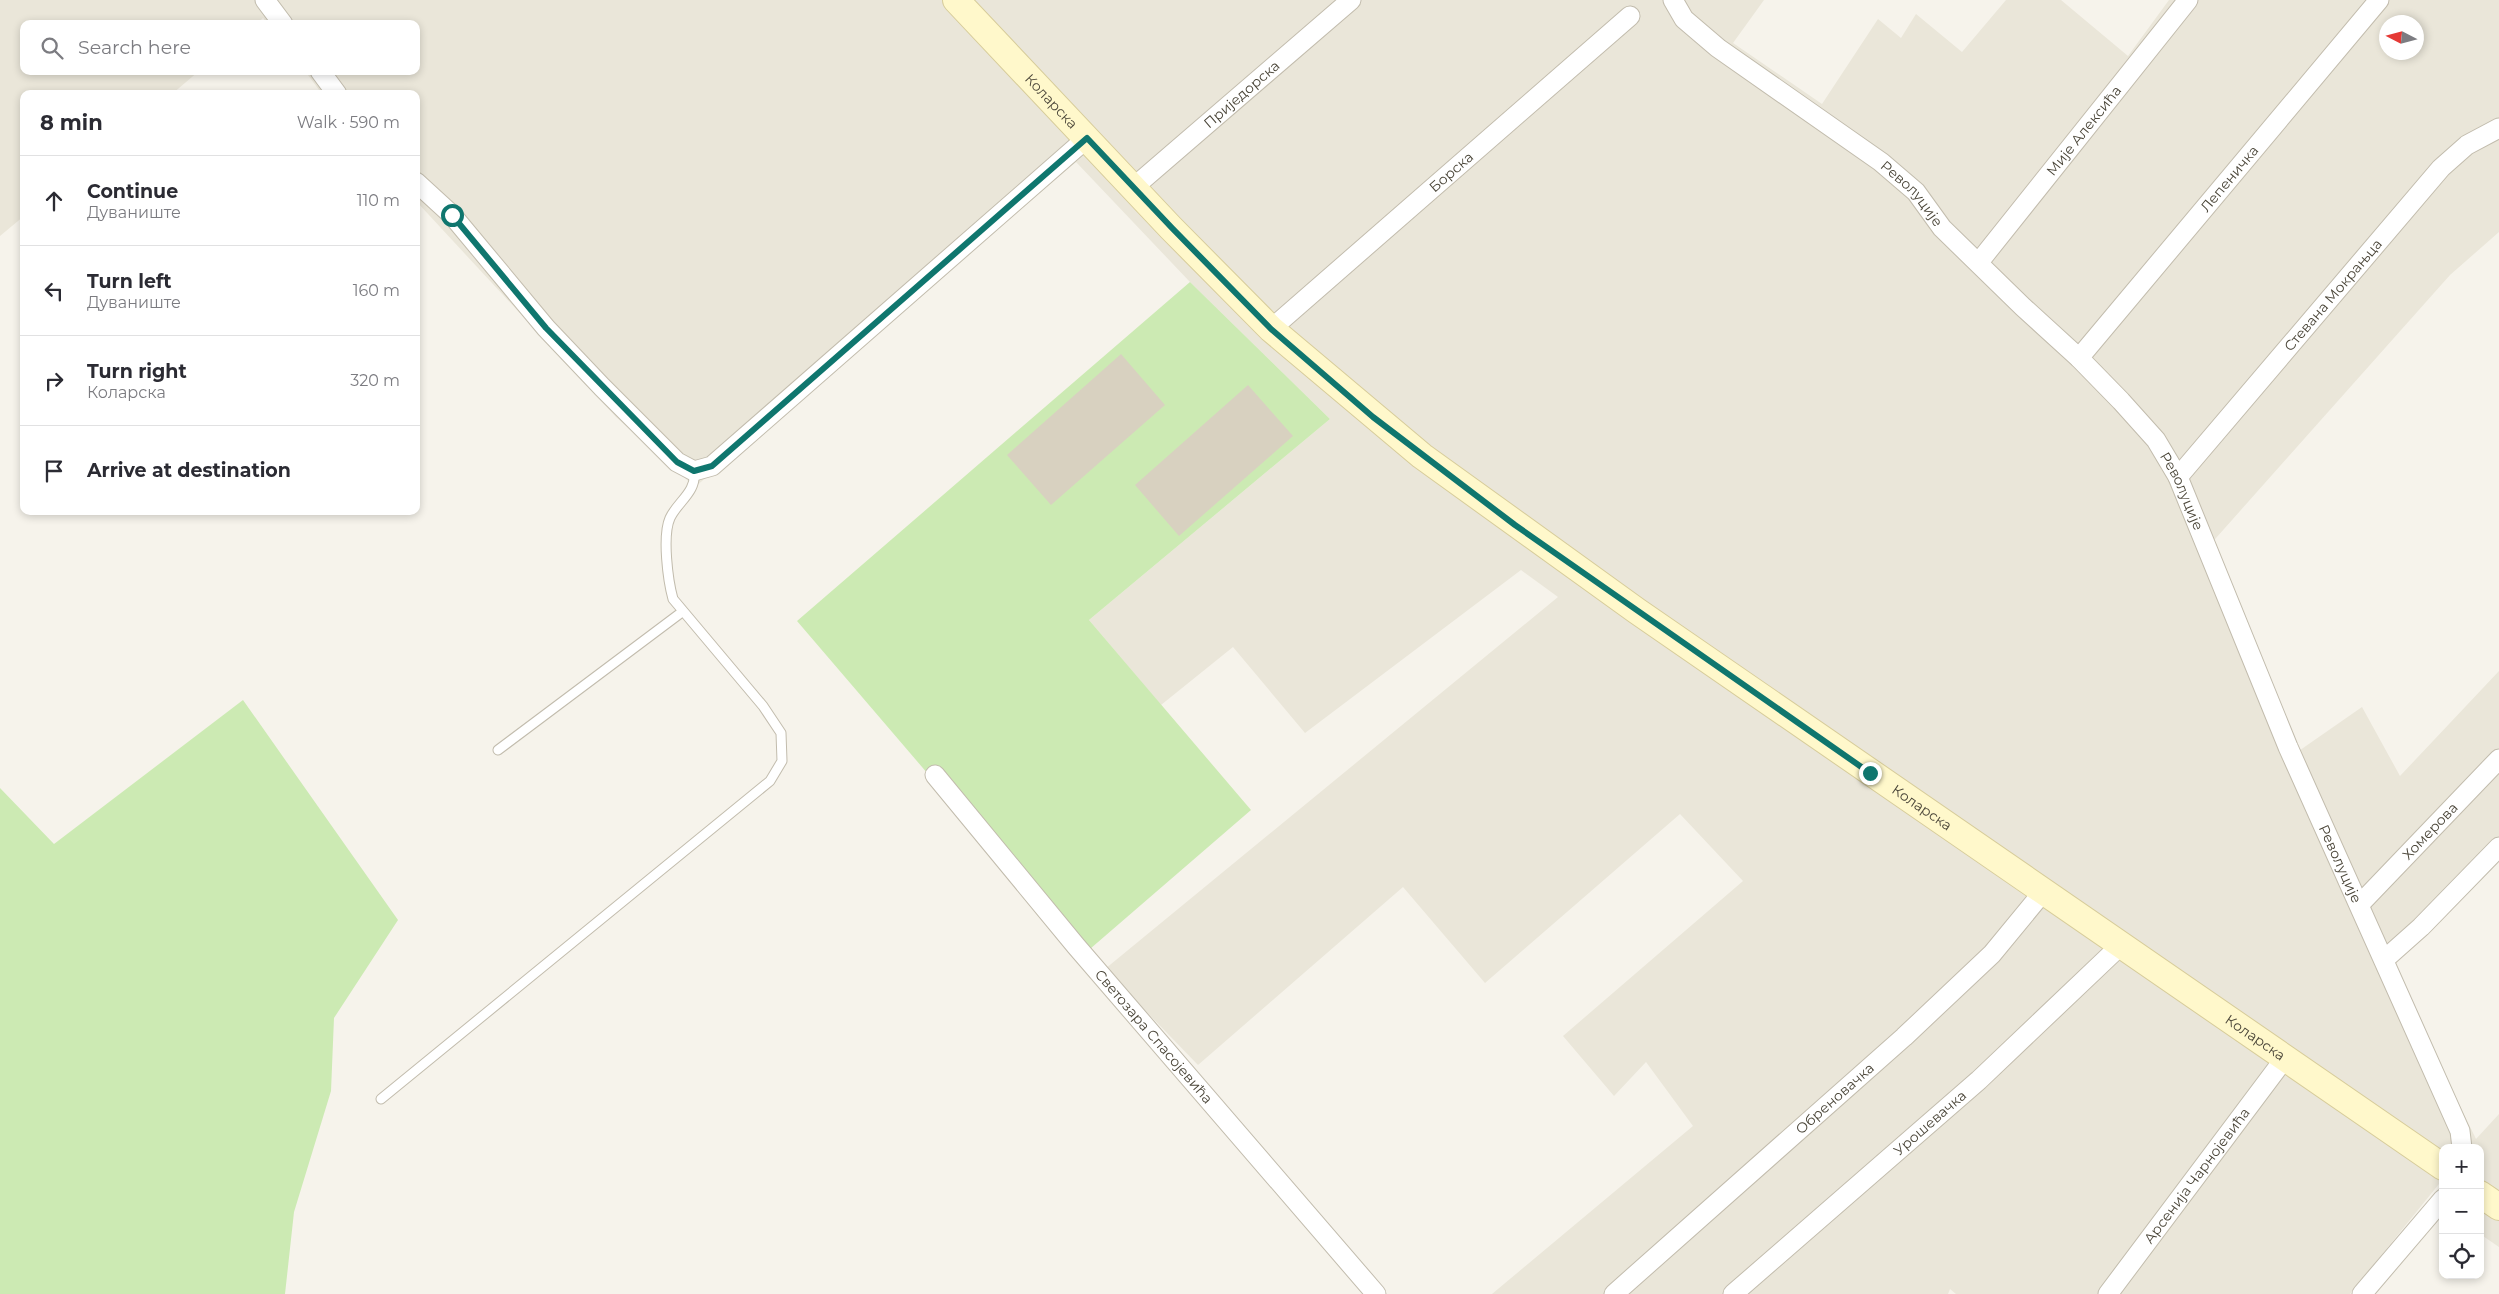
<!DOCTYPE html>
<meta charset="utf-8">
<style>
:root{--surface:#fff;--page:#f2f2f3;--text:#2b2b33;--muted:#7c7c81;--line:#e1e1e2}
body{margin:0;font-family:Montserrat,sans-serif;background:var(--page);color:var(--text)}
.controls{position:absolute;right:15px;bottom:15px;display:grid;overflow:hidden;border-radius:10px;box-shadow:0 2px 8px #0003}
.controls button{width:45px;height:45px;display:grid;place-items:center;padding:0;border:0;border-bottom:1px solid var(--line);background:var(--surface);color:var(--text);font:25px sans-serif}
.compass{position:absolute;left:2379px;top:15px;width:45px;height:45px;border-radius:50%;background:var(--surface);box-shadow:0 2px 8px #0003;rotate:276deg}
.stop{position:absolute;width:15px;height:15px;margin:-11px;border:4px solid #0f766e;border-radius:50%;background:#fff}
.stop.end{background:#0f766e;border-color:#fff;box-shadow:0 1px 5px #0008}
.list{margin:0;padding:0;list-style:none}
h2{display:flex;justify-content:space-between;align-items:center;height:65px;margin:0;padding:0 20px;font-size:21px}
h2 small{font-size:16px;font-weight:400;color:var(--muted)}
.list li{display:grid;grid-template-columns:32px 1fr auto;gap:15px;align-items:center;box-sizing:border-box;height:90px;padding:0 20px;border-top:1px solid var(--line)}
.list b{display:block;font-size:19px;white-space:nowrap}
.list p{margin:0;font-size:16px;white-space:nowrap;color:var(--muted)}
.list em{font-size:16px;font-style:normal;color:var(--muted)}
.icon{flex:none;width:28px;height:28px;fill:none;stroke:currentColor;stroke-width:2;stroke-linecap:round;stroke-linejoin:round}
.map{position:relative;flex:none;width:2499px;height:1294px;overflow:hidden}
.search{position:absolute;background:var(--surface);box-shadow:0 2px 8px #0003;left:20px;top:20px;width:400px;height:55px;display:flex;align-items:center;gap:12px;box-sizing:border-box;padding:0 18px;border-radius:10px;color:var(--muted);font-size:19px}
.panel{position:absolute;background:var(--surface);box-shadow:0 2px 8px #0003;left:20px;top:90px;width:400px;height:425px;border-radius:10px}
.map>svg:first-child{display:block}
.residential{fill:#eae6d9;fill-rule:evenodd}
.green{fill:#cceab3}
.building{fill:#d8d1c0}
.lines{fill:none;stroke-linecap:round;stroke-linejoin:round}
.lane-casing{stroke:#c2bcad;stroke-width:11}
.street-casing{stroke:#c2bcad;stroke-width:21}
.secondary-casing{stroke:#d7cc9a;stroke-width:28}
.lane{stroke:#fff;stroke-width:9}
.street{stroke:#fff;stroke-width:19}
.secondary{stroke:#fff8cb;stroke-width:26}
.route{stroke:#0f766e;stroke-width:6}
.labels{text-anchor:middle;stroke-width:5;stroke-linejoin:round;paint-order:stroke}
.street-label{font-size:14px;fill:#4a4538;stroke:#fff}
</style>
<div class="map">
<svg width="2499" height="1294" viewBox="0 0 2499 1294">
<rect width="100%" height="100%" fill="#f6f3eb"/>
<!-- residential -->
<path class="residential" d="M0 0H1764L1733 43 1822 104 1878 19 1901 38 1916 14 1962 52 2006 0H2061L2128 56 2169 0H2499V232L2450 275 2208 547 2293 755 2362 707 2400 776 2499 671V837L2387 956 2476 1139 2499 1114V1247L2480 1234V1148H2443V1179L2350 1294H1956L1950 1289 1948 1294H1492L1693 1126 1646 1062 1614 1096 1563 1036 1743 881 1680 814 1485 983 1403 887 1198 1065 1105 969 1558 597 1521 570 1305 733 1233 647 1161 705 1089 620 1330 419 1190 282 1076 162 695 487 616 417 416 201V94H322L305 71H416V24H268L263 18 256 24H24V71H199L172 94H24V216L0 236ZM2386 22H2416V52H2386Z"/>
<!-- green -->
<g class="green">
<path d="M1190 282 1330 419 1089 620 1251 810 1083 955 797 621Z"/>
<path d="M243 700 398 920 334 1018 331 1091 294 1212 285 1294H0V788L54 844Z"/>
</g>
<!-- building -->
<g class="building">
<path d="M1121 354 1165 405 1051 505 1007 455Z"/>
<path d="M1248 385 1293 436 1179 536 1135 485Z"/>
</g>
<g class="lines">
<!-- lane casing -->
<g class="lane-casing">
<g id="lane">
<path d="M498 750 682 612"/>
<path d="M381 1099 770 781 782 761 781 733 763 706 673 599C668 581 662 536 670 518 678 501 697 492 694 471"/>
</g>
</g>
<!-- street casing -->
<g class="street-casing">
<g id="street">
<path d="M265 0 283 24"/>
<path id="s1" d="M1673 0 1684 19 1718 48 1881 162 1916 192 1942 228 2023 307 2079 358 2121 401 2156 440 2178 477 2288 747 2460 1131 2462 1148"/>
<path d="M320 71 337 94"/>
<path d="M416 182 452 215 546 328 602 387 677 462 694 471 712 466 1087 138"/>
<path id="s2" d="M1134 187 1351 0"/>
<path id="s3" d="M1979 262 2188 0"/>
<path id="s4" d="M1271 329 1630 16"/>
<path id="s5" d="M2079 358 2379 0"/>
<path id="s6" d="M2178 477 2441 168 2467 145 2499 128"/>
<path id="s7" d="M935 775 1076 946 1376 1294"/>
<path id="s8" d="M2360 904 2499 759"/>
<path d="M2385 959 2421 927 2499 847"/>
<path id="s9" d="M1614 1294 1904 1037 1992 954 2043 892"/>
<path id="s10" d="M1733 1294 1979 1080 2121 945"/>
<path id="s11" d="M2108 1294 2285 1058"/>
<path d="M2362 1294 2443 1199"/>
</g>
</g>
<!-- secondary casing -->
<g class="secondary-casing">
<g id="secondary">
<path id="s12" d="M956 0 1171 228 1271 329 1422 456 1637 611 2443 1167"/>
<path d="M2480 1194 2499 1207"/>
</g>
</g>
<!-- lane -->
<use href="#lane" class="lane"/>
<!-- street -->
<use href="#street" class="street"/>
<!-- secondary -->
<use href="#secondary" class="secondary"/>
</g>
<g class="lines">
<!-- route -->
<path class="route" d="M452 215 546 328 677 462 694 471 712 466 1087 138 1172 228 1271 329 1373 417 1515 525 1870 773"/>
</g>
<g class="labels">
<!-- street labels -->
<g class="street-label">
<text dy="5" stroke="none"><textPath href="#s2" startOffset="142">Приједорска</textPath></text>
<text dy="5" stroke="none"><textPath href="#s12" startOffset="139">Коларска</textPath></text>
<text dy="5" stroke="none"><textPath href="#s3" startOffset="168">Мије Алексића</textPath></text>
<text dy="5" stroke="none"><textPath href="#s4" startOffset="239">Борска</textPath></text>
<text dy="5" stroke="none"><textPath href="#s5" startOffset="234">Лепеничка</textPath></text>
<text dy="5" stroke="none"><textPath href="#s1" startOffset="310">Револуције</textPath></text>
<text dy="5" stroke="none"><textPath href="#s6" startOffset="239">Стевана Мокрањца</textPath></text>
<text dy="5" stroke="none"><textPath href="#s1" startOffset="715">Револуције</textPath></text>
<text dy="5" stroke="none"><textPath href="#s12" startOffset="1264">Коларска</textPath></text>
<text dy="5" stroke="none"><textPath href="#s8" startOffset="101">Хомерова</textPath></text>
<text dy="5" stroke="none"><textPath href="#s1" startOffset="1120">Револуције</textPath></text>
<text dy="5" stroke="none"><textPath href="#s7" startOffset="341">Светозара Спасојевића</textPath></text>
<text dy="5" stroke="none"><textPath href="#s12" startOffset="1669">Коларска</textPath></text>
<text dy="5" stroke="none"><textPath href="#s9" startOffset="295">Обреновачка</textPath></text>
<text dy="5" stroke="none"><textPath href="#s10" startOffset="261">Урошевачка</textPath></text>
<text dy="5" stroke="none"><textPath href="#s11" startOffset="148">Арсенија Чарнојевића</textPath></text>
</g>
</g>
</svg>
<div class="controls">
<button>+</button>
<button>−</button>
<button><svg class="icon" aria-label="locate" viewBox="0 0 24 24"><circle cx="12" cy="12" r="6"/><path d="M12 2v4M12 18v4M2 12h4M18 12h4"/></svg></button>
</div>
<svg class="compass" viewBox="-18 -18 36 36"><path d="M0-13l5 13h-10z" fill="#e53935"/><path d="M0 13l5-13h-10z" fill="#7c7c81"/></svg>
<div class="stop" style="left:452px;top:215px"></div>
<div class="stop end" style="left:1870px;top:773px"></div>
<div class="search"><svg class="icon" aria-label="search" viewBox="0 0 24 24"><circle cx="10" cy="10" r="6"/><path d="M15 15l6 6"/></svg>Search here</div>
<section class="panel">
<h2>8 min<small>Walk · 590 m</small></h2>
<ul class="list">
<li><svg class="icon" aria-label="ahead" viewBox="0 0 24 24"><path d="M12 20V5M6 11l6-6 6 6"/></svg><div><b>Continue</b><p>Дуваниште</p></div><em>110 m</em></li>
<li><svg class="icon" aria-label="left" viewBox="0 0 24 24"><path d="M17 20v-9H6M10 6l-5 5 5 5"/></svg><div><b>Turn left</b><p>Дуваниште</p></div><em>160 m</em></li>
<li><svg class="icon" aria-label="right" viewBox="0 0 24 24"><path d="M7 20v-9h11M14 6l5 5-5 5"/></svg><div><b>Turn right</b><p>Коларска</p></div><em>320 m</em></li>
<li><svg class="icon" aria-label="arrive" viewBox="0 0 24 24"><path d="M6 21V4h12l-3 4 3 4H6"/></svg><div><b>Arrive at destination</b></div></li>
</ul>
</section>
</div>
